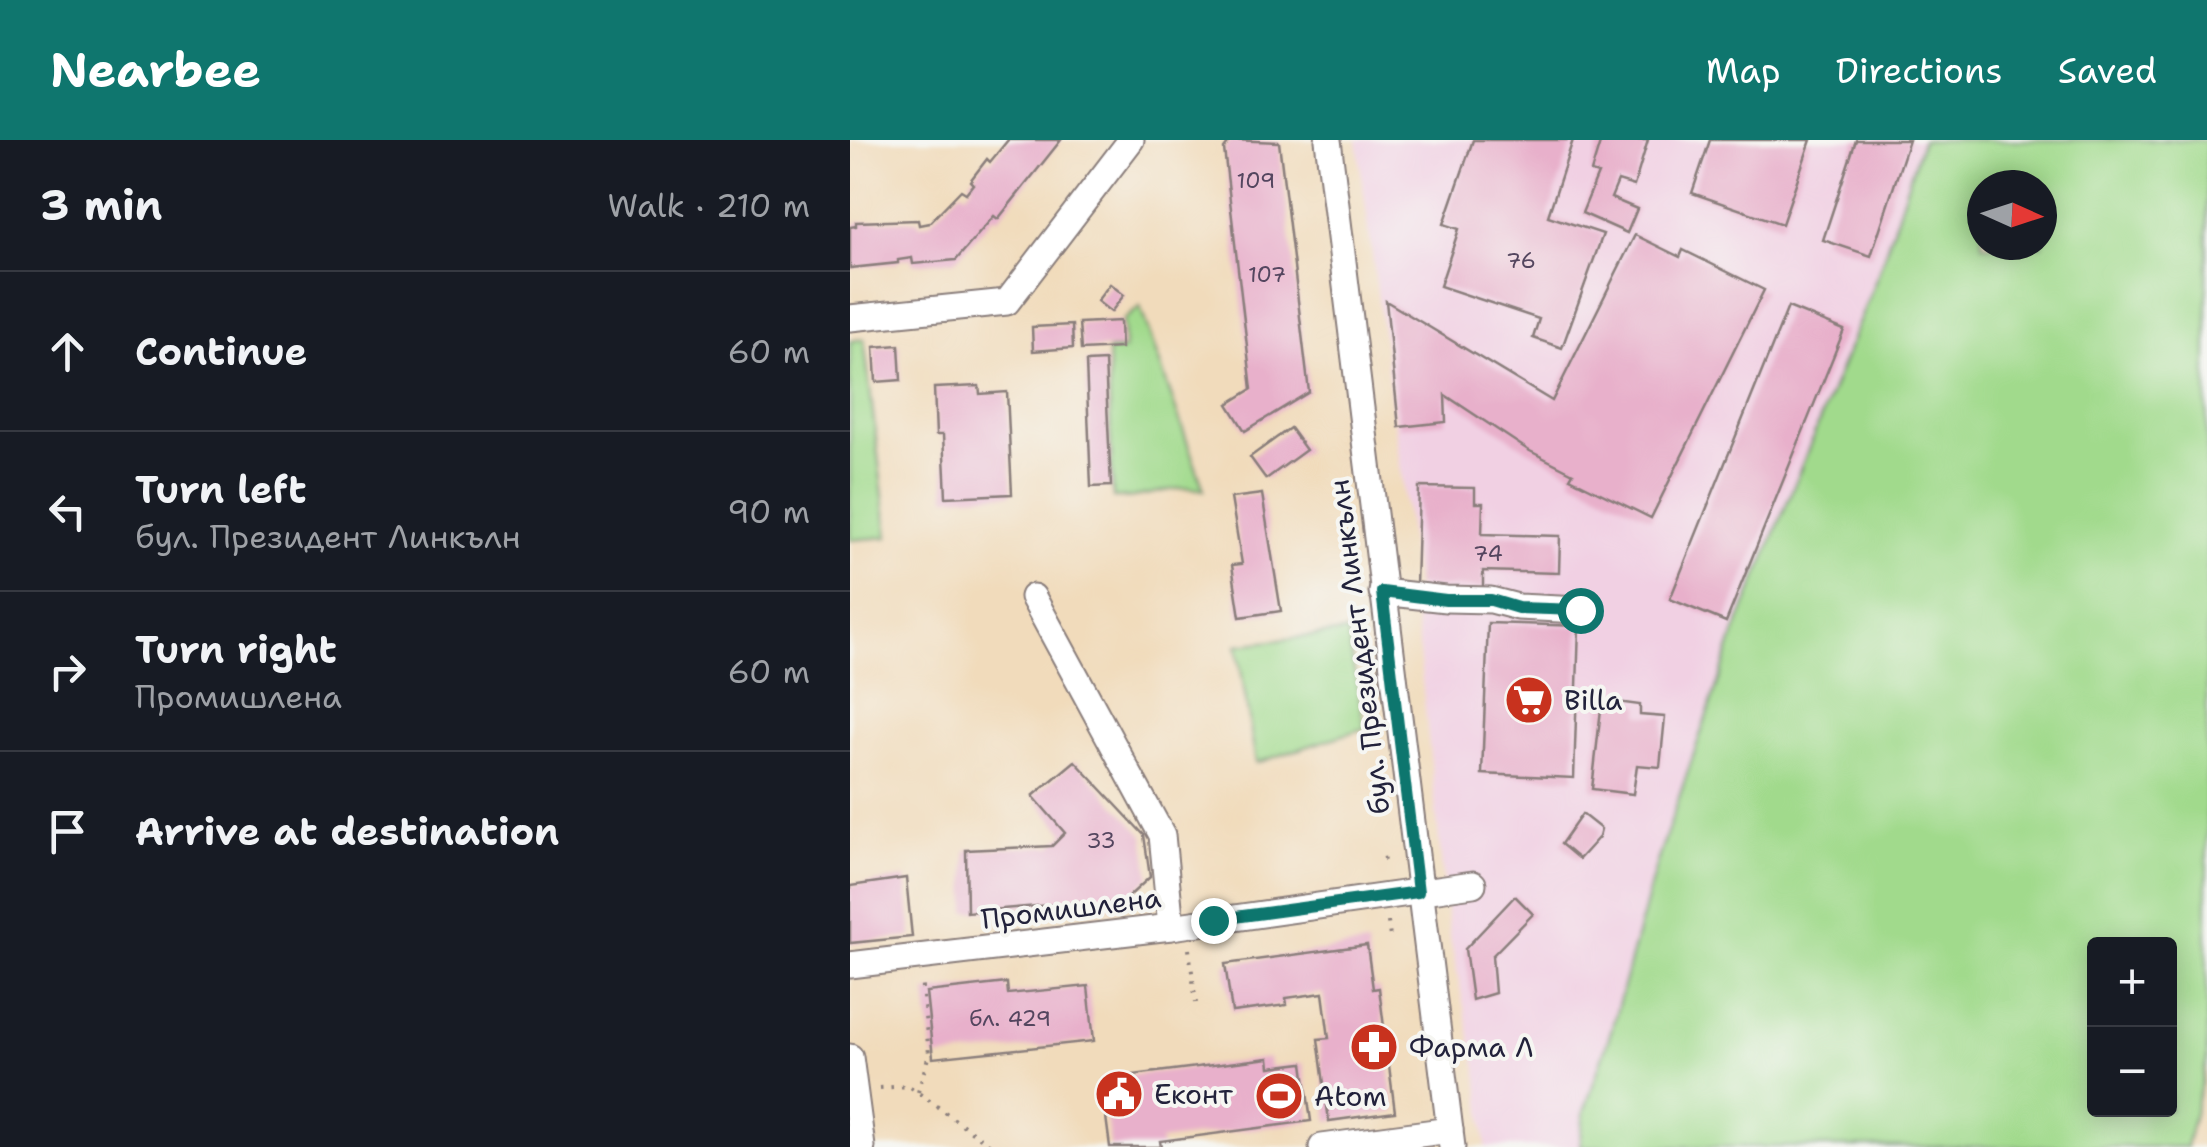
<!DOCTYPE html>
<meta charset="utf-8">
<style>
:root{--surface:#171b24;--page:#20242c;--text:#f1f3f6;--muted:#9ea1a6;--line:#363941;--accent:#0f766e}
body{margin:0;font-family:"Shantell Sans",sans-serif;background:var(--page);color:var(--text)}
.controls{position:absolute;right:30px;bottom:30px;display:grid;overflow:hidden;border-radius:10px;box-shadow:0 5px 25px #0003}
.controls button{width:90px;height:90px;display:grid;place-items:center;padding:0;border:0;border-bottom:2px solid var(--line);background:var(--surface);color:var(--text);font:50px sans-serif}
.compass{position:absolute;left:1117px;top:30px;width:90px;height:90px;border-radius:50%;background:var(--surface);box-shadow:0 5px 25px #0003;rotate:93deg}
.stop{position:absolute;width:30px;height:30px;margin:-22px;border:8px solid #0f766e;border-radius:50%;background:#fff}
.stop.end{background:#0f766e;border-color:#fff;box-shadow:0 2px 10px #0008}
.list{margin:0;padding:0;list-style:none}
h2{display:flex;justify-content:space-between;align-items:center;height:130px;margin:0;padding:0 40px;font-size:42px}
h2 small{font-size:32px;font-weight:400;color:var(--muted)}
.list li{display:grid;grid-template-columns:65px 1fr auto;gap:30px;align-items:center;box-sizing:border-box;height:160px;padding:0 40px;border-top:2px solid var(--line)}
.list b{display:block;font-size:38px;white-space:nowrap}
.list p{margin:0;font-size:32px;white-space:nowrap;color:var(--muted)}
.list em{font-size:32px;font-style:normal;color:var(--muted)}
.icon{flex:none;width:55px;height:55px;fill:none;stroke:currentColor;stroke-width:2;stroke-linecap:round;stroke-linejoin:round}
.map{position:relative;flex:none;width:1357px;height:1007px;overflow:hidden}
header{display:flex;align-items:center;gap:60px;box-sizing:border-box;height:140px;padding:0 50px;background:var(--accent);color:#fff}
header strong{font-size:48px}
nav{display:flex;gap:55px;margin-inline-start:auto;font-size:35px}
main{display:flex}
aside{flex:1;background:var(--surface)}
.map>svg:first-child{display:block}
.built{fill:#f1d0e3}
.green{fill:#a1da8c;stroke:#627e64;stroke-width:2.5;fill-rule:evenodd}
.building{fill:#e8b0cb}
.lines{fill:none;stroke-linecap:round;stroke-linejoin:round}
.minor-casing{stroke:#8a7e7b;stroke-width:29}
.path{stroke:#8a7e7b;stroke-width:4;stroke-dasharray:2.5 8;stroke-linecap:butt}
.minor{stroke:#fff;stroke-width:25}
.route{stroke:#0f766e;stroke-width:12}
.labels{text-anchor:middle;stroke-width:8;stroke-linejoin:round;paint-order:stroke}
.number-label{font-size:22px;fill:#54465f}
.street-label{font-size:28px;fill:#22223b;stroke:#f6f6f2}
.poi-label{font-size:28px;fill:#22223b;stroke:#f6f6f2;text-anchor:start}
</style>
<header>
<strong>Nearbee</strong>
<nav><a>Map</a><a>Directions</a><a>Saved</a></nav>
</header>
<main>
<aside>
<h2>3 min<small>Walk · 210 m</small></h2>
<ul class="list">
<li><svg class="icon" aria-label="ahead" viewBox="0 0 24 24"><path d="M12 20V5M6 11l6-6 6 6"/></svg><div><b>Continue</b></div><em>60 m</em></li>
<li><svg class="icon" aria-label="left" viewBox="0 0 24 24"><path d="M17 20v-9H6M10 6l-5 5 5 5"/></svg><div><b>Turn left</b><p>бул. Президент Линкълн</p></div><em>90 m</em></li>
<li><svg class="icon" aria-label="right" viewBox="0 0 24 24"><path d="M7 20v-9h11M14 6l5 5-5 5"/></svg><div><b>Turn right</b><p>Промишлена</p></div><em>60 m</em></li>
<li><svg class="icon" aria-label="arrive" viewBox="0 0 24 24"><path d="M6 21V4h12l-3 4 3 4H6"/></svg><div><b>Arrive at destination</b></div></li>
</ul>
</aside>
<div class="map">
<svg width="1357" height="1007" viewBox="0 0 1357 1007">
<rect width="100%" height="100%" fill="#f6f6f2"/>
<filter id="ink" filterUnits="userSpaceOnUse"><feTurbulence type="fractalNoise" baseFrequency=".01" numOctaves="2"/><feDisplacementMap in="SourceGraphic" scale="20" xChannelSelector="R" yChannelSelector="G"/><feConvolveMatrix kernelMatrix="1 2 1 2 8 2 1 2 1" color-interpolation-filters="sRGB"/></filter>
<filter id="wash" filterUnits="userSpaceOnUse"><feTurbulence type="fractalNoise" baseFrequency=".0048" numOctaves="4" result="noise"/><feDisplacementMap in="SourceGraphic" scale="40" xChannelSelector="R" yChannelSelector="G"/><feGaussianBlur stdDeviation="2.25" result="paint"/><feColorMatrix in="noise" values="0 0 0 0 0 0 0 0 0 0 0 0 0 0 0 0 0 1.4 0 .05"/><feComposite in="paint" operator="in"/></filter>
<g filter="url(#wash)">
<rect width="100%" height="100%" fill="#f1dbbb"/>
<!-- built -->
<path class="built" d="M507 0H1072L1028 134 884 496 806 725 761 891 734 972 730 1007H636L628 935 599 793 564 465 566 446Z"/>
<!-- green -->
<g class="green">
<path d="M1072 0H1357V920L1336 1007H730L734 972 761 891 806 725 884 496 1028 134ZM1192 45V105H1132V45ZM1320 804V970H1244V804Z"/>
<path d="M290 167 354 350C325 343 293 360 263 358L258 211 274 210 273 180Z"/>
<path d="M14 199 38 397 0 400V201Z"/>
<path d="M497 492 515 588 406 623 387 505Z"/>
</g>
<g id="blocks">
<!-- building -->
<g class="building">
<path d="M158 0H211L148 79 144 76 106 120 63 124 62 118 48 120V123L0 128V87L6 86V82L68 80 69 85 79 83 111 50 116 53 123 44 120 41 137 19 140 22Z"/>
<path d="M381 0 429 2 459 252 395 291 378 264 402 249 374 9Z"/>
<path d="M623 0H723L698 76 753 94 712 208 683 198 689 179 590 146 609 89 594 84Z"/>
<path d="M751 0H798L784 46 768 41 761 58 787 69 777 93 732 73 748 34 741 32Z"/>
<path d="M860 0H961L932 84 842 53Z"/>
<path d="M1006 0H1059L1021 116 973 100Z"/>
<path d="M785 95 830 117 833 110 914 150 801 378 720 338 723 333 678 310 595 255 596 282 549 287 536 161 702 261Z"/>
<path d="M260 144 274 155 261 172 247 161Z"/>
<path d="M938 167 994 190 876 482 820 459Z"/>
<path d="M270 181 271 208 231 210 229 183Z"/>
<path d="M222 185 223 208 183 211 182 187Z"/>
<path d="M49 205 51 240 26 242 24 207Z"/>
<path d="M255 221 261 346 241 347 236 222Z"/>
<path d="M129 246 130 254 157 252 162 354 96 357 93 295H86L84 248Z"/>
<path d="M440 288 456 310 416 339 400 317Z"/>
<path d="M569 347 625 348V363H633L632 394 710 396 709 433 633 431V448L566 446Z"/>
<path d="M412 354 431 471 390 477 382 425 392 424 381 358Z"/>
<path d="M638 483 729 486 724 638 632 634Z"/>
<path d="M752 560 790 565V575L815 577 810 627 787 625 783 654 742 649Z"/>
<path d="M225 621 294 695 300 737 265 769 256 762 246 772 236 762 117 772 116 710 202 706 215 693 183 656Z"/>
<path d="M732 674 751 689 749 697 729 719 711 704Z"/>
<path d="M56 738 62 797 0 803V746Z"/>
<path d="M665 756 683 774 642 816 645 853 622 860 615 809Z"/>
<path d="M517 805 523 849 529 848 545 972 479 981 468 899 479 898 473 853 436 858 437 865 382 872 375 824Z"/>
<path d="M157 843 158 854 238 846 244 901 83 918 76 852Z"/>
<path d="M419 918 420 927 453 923 461 981 310 1001 311 1007H260L251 939Z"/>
</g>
</g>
</g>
<g filter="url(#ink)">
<use href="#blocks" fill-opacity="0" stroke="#8a7e7b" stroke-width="2.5"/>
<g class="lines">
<!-- minor casing -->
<g class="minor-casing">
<g id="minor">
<path d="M478 0 602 1007"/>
<path d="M0 178 157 162 281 0"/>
<path d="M532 452 596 459 641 460 668 467 730 470"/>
<path d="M183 457 312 695 321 787"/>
<path d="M0 825 321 787 623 744"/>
<path d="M0 917 12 1007"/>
<path d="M472 1007 600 990"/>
</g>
</g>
<!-- path -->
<g class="path">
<path d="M533 719 538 718"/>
<path d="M538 782 540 797"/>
<path d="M339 809 346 863"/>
<path d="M30 948 59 946 143 1007"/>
<path d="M68 952 79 914 71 839"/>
</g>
<!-- minor -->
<use href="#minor" class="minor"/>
</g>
</g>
<g class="lines" filter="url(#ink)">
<!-- route -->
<path class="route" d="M363 780 568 752 532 452 596 460H641L668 468 730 470"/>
</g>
<!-- icons -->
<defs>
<g id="supermarket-disc" transform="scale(2.5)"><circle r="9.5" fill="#c8321e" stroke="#f6f6f2"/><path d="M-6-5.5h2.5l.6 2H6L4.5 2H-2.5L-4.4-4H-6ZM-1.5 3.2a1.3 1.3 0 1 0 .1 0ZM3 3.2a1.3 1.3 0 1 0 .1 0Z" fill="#fff"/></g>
<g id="pharmacy-disc" transform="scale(2.5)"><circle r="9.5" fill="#c8321e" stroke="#f6f6f2"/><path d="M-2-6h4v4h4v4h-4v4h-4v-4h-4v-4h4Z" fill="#fff"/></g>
<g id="civic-disc" transform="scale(2.5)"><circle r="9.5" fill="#c8321e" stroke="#f6f6f2"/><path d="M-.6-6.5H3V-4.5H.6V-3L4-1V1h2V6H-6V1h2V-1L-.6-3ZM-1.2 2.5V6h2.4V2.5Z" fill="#fff"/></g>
<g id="stadium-disc" transform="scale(2.5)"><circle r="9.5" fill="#c8321e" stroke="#f6f6f2"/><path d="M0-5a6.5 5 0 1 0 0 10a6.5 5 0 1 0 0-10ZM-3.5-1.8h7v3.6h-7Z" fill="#fff"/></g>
</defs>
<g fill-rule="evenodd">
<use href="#supermarket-disc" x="679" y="560"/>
<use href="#pharmacy-disc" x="524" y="907"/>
<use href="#civic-disc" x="269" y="954"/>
<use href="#stadium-disc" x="429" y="956"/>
</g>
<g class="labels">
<!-- number labels -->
<g class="number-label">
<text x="406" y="48">109</text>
<text x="671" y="128">76</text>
<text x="417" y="142">107</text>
<text x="638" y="421">74</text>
<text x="251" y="708">33</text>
<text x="160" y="886">бл. 429</text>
</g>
<!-- street labels -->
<g class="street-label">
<text transform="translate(509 507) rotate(-97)" y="10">бул. Президент Линкълн</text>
<text transform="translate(221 768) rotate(-7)" y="10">Промишлена</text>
</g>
<!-- poi labels -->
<g class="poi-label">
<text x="714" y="570">Billa</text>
<text x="559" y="917">Фарма Л</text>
<text x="304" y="964">Еконт</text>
<text x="464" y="966">Atom</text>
</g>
</g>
</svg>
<div class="controls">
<button>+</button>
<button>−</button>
</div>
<svg class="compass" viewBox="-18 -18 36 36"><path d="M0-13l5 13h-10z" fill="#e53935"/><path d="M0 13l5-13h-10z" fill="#9ea1a6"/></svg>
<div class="stop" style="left:730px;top:470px"></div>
<div class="stop end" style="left:363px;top:780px"></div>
</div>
</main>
